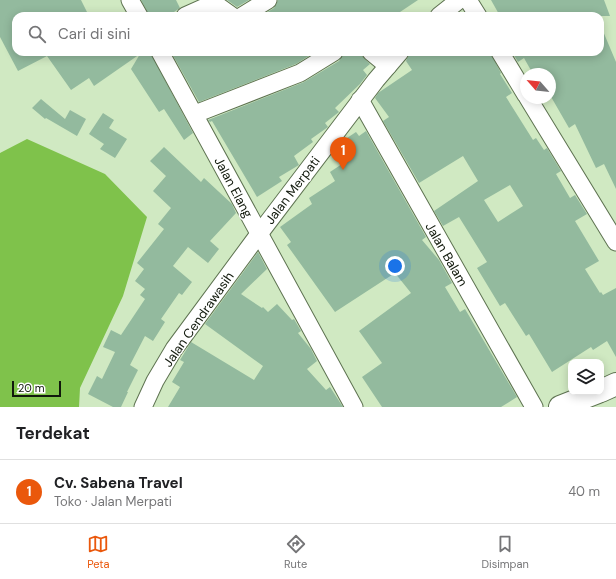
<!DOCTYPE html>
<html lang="id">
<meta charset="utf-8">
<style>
:root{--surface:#fff;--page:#f2f2f2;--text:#202124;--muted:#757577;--line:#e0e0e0;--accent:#ea580c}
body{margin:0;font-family:"DM Sans",sans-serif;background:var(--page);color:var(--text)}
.controls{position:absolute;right:12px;bottom:12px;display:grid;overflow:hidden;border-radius:8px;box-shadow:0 2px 10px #0003}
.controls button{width:36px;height:36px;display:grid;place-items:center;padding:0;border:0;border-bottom:1px solid var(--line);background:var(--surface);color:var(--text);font:20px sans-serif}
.compass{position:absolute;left:520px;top:68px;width:36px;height:36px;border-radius:50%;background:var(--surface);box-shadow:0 2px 10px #0003;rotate:298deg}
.scale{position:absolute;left:12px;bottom:10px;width:49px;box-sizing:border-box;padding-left:4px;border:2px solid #11190c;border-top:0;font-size:11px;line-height:14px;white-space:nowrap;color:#11190c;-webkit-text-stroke:3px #fff;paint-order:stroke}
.you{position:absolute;left:395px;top:266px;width:14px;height:14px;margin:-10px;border:3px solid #fff;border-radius:50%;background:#1a73e8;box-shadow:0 0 0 6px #1a73e833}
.badge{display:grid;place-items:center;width:26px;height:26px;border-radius:50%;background:var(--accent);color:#fff;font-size:13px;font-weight:700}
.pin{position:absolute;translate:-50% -33px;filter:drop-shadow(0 1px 2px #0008)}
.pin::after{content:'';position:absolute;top:21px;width:14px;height:12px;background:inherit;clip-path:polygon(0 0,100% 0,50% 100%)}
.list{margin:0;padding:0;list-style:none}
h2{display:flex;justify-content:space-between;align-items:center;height:52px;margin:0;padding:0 16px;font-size:17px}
h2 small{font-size:13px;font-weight:400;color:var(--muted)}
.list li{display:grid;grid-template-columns:26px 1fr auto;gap:12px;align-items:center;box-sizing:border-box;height:64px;padding:0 16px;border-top:1px solid var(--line)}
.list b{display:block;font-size:15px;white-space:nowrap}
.list p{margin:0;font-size:13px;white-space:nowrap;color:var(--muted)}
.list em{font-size:13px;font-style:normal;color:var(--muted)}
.icon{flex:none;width:22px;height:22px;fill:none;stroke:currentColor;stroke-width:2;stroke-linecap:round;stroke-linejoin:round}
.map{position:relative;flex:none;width:616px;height:407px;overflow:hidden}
.search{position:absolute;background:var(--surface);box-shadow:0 2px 10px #0003;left:12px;right:12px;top:12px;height:44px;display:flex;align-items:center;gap:10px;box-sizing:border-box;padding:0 14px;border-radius:12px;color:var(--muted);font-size:15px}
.sheet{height:116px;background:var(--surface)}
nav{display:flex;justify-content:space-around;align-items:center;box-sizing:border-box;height:56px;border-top:1px solid var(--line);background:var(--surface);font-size:11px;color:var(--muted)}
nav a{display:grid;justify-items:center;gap:2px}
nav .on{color:var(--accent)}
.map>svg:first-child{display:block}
.forest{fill:#7fc24b}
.building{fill:#93ba9e;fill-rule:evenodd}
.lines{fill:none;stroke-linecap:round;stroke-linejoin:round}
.minor-casing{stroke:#5e7351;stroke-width:19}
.major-casing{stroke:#5e7351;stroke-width:24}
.minor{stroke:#fff;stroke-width:17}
.major{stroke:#fff;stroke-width:22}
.labels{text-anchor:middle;stroke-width:3;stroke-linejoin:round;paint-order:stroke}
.street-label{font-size:13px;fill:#11190c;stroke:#fff}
</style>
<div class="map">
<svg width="616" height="407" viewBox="0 0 616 407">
<rect width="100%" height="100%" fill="#d0e9c2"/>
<!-- forest -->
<path class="forest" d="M27 139 105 174 147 217 123 296 80 388 79 407H0V153Z"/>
<!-- building -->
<g class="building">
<path d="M0 0H81L89 16H16V52H150L193 133 184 140 164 109 159 112 131 69 140 54 94 86 89 78 71 90 47 56 18 71 0 37Z"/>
<path d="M141 0H176L180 8 168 16H149Z"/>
<path d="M227 0H249L237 7Z"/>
<path d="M278 0H418L394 16H261L274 8Z"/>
<path d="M491 0H604L610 16H500Z"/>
<path d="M600 24 616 62V189L604 164 596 168 575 124 569 128 550 95V74H533L524 58 518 62 512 52H600Z"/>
<path d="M171 52H315L296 64 199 102Z"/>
<path d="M344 52H361L362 56 370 64 363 70 367 75 360 84 335 108 339 112 325 123 328 127 311 139 313 142 294 156 299 165 279 177 282 181 257 197 212 121 210 122 208 120 304 82 339 61Z"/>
<path d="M410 52H490L501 73 500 74 512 93 506 97 533 140 536 138 544 150 547 148 561 171 556 174 570 198 575 195 587 214 575 221 599 261 585 269 600 293 601 292 603 295 616 288V357L607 341 593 350 591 347 552 372 529 334 526 336 505 303 500 306 477 268 487 262 459 217 443 226 434 211 478 181 463 156 419 183 383 121 389 117 375 98 378 93 412 70 406 61ZM510 185 523 206 498 222 484 200Z"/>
<path d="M41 99 65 119 70 110 86 119 77 136 46 118 45 119 32 108Z"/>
<path d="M103 113 114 120 109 128 127 139 115 158 100 149 104 144 89 134Z"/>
<path d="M366 131 426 237 422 240 439 260 452 283 445 287 460 312 465 309 517 397 501 407H382L362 377 382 363 359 331 411 293 395 273 335 312 287 245 291 242 280 227 312 204 309 198 335 181 330 172 354 156 344 140 356 132 359 136Z"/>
<path d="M164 147 201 182 204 178 232 204 236 213 210 241 219 249 208 263 188 247 173 266 192 282 182 295 179 293 161 319 165 322 153 341 145 336 130 365 138 370 127 392H128L121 407H113L88 394 97 376 102 379 115 352 103 347 111 330 121 335 145 299 140 295 145 289 135 281 144 269 137 263 164 229 158 224 171 208 153 191 166 176 150 161Z"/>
<path d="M258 252 267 269 241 294 262 308 263 307 268 312 277 304 292 320 294 319 301 331 298 333 311 349 317 361 307 369 326 390 330 387 343 407H168L180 387 172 382 184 362 180 360 191 342 254 380 263 366 205 324Z"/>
</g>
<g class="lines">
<!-- minor casing -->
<g class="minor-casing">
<g id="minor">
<path d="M130 0 139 16"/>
<path d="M468 0 478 16"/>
<path d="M185 16 214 3 232 16"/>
<path d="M242 16 268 0"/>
<path d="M439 16 459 0"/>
<path d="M160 52 354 407"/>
<path d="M371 52 388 66"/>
<path d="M500 52 526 95"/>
<path d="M528 98 616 242"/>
<path d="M360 100 534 407"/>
<path d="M195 114 300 73 334 52"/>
<path d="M143 407 155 381 174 349 259 234 376 80 400 52"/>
</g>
</g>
<!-- major casing -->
<g class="major-casing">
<g id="major">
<path d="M601 391 616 384"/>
<path d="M560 407 598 392"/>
</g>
</g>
<!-- minor -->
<use href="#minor" class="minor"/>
<!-- major -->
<use href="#major" class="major"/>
</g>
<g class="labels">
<!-- street labels -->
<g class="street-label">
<text transform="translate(234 187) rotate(62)" y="5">Jalan Elang</text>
<text transform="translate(292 190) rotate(-53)" y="5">Jalan Merpati</text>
<text transform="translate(447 254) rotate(60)" y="5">Jalan Balam</text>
<text transform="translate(198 319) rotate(-55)" y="5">Jalan Cendrawasih</text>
</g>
</g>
</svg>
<div class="controls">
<button><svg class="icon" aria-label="layers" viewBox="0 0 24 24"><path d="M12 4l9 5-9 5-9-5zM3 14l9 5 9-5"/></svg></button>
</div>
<svg class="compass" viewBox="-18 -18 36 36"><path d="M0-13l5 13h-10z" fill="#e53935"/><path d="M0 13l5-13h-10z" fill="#757577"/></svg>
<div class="scale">20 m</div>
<div class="you"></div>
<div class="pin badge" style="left:343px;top:170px">1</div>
<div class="search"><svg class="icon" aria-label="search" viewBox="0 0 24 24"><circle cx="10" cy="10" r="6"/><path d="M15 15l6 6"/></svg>Cari di sini</div>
</div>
<section class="sheet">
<h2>Terdekat<small></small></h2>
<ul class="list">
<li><span class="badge">1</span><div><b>Cv. Sabena Travel</b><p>Toko · Jalan Merpati</p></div><em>40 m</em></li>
</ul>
</section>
<nav>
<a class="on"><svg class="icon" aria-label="map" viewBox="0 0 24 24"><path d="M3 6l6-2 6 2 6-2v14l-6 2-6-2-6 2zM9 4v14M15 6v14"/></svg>Peta</a>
<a><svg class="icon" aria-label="directions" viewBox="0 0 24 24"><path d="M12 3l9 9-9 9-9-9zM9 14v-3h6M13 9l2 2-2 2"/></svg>Rute</a>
<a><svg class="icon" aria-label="saved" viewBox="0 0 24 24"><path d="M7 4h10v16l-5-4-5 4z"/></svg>Disimpan</a>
</nav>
